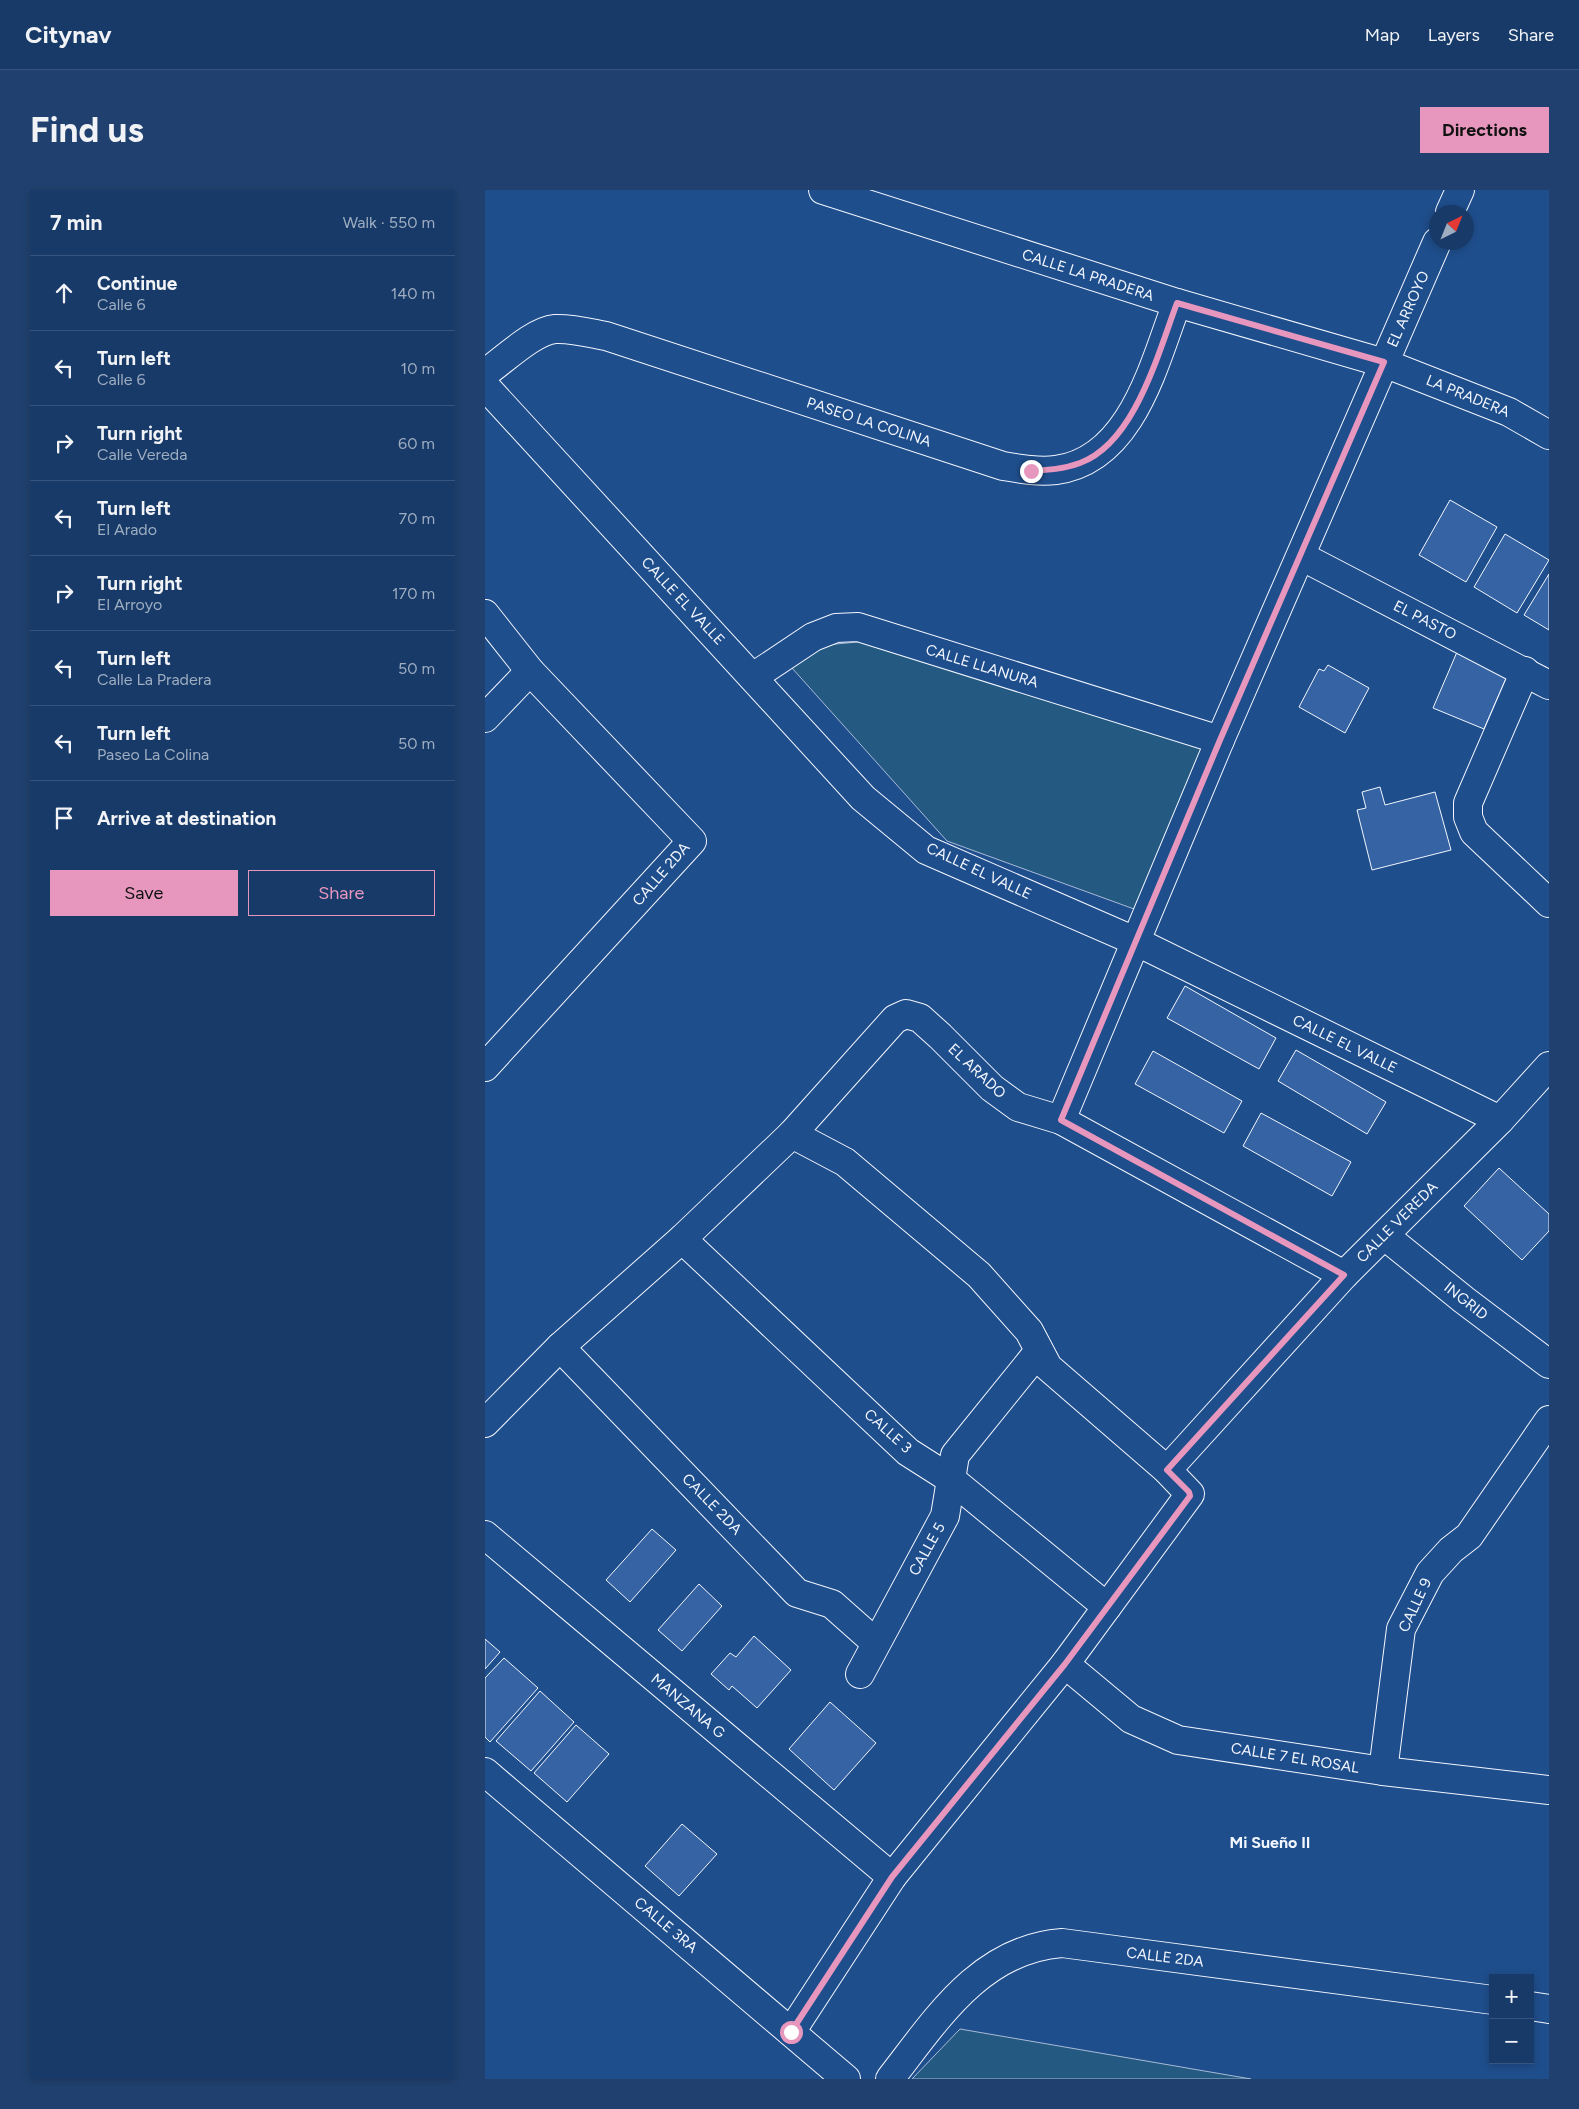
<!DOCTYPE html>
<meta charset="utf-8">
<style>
:root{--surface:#173a69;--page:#20416f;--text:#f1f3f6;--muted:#9eadc0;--line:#36547d;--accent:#e797bd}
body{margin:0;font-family:Figtree,sans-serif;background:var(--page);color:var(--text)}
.controls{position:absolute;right:15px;bottom:15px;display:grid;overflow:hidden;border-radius:0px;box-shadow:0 2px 8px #0003}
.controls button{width:45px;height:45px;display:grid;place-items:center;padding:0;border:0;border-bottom:1px solid var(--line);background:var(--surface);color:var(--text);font:25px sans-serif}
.compass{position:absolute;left:944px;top:15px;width:45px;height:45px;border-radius:50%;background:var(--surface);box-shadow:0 2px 8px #0003;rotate:43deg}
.stop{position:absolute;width:15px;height:15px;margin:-11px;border:4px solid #e797bd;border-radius:50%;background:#fff}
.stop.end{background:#e797bd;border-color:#fff;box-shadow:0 1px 5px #0008}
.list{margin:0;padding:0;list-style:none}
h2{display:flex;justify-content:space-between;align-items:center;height:65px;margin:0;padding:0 20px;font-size:21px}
h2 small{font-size:16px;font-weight:400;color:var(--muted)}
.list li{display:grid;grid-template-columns:32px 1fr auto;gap:15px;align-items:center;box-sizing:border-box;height:75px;padding:0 20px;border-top:1px solid var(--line)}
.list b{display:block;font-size:19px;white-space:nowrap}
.list p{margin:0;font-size:16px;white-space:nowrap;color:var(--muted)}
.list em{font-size:16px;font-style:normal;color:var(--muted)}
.actions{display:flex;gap:10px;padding:15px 20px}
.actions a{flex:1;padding:11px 0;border:1px solid var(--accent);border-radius:0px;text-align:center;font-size:18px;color:var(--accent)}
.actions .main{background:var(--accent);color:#111}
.icon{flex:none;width:28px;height:28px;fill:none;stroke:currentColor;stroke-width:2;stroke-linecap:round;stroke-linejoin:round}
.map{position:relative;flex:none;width:1064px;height:1889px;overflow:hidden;border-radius:0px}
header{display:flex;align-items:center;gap:30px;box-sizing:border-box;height:70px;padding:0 25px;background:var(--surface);border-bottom:1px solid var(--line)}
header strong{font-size:24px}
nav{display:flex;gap:28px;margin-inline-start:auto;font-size:18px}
.intro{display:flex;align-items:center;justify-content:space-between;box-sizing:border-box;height:120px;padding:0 30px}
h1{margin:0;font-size:35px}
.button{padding:12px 22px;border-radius:0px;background:var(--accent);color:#111;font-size:18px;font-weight:700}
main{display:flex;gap:30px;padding:0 30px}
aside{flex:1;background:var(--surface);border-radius:0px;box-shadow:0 2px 8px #0003}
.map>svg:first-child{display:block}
.green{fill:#245a82;stroke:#a8bbd7}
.building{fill:#3563a3;stroke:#f2f6ff}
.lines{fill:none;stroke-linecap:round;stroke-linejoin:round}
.minor-casing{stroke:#f2f6ff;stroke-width:30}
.minor{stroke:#1f4e8c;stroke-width:28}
.route{stroke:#e797bd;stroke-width:6}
.labels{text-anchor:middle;stroke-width:4;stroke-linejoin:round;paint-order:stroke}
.street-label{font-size:15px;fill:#f2f6ff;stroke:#1f4e8c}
.neighbourhood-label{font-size:16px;font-weight:bold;fill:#f2f6ff;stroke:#1f4e8c}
</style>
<header>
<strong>Citynav</strong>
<nav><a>Map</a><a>Layers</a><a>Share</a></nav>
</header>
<div class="intro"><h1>Find us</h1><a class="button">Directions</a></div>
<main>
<aside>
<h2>7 min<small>Walk · 550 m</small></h2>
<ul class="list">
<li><svg class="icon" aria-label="ahead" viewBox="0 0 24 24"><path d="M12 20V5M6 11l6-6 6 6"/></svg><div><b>Continue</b><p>Calle 6</p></div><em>140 m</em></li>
<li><svg class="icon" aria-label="left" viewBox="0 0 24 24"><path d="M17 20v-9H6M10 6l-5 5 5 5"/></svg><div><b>Turn left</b><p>Calle 6</p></div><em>10 m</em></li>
<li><svg class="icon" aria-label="right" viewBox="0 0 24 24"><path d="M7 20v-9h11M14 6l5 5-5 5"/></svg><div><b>Turn right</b><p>Calle Vereda</p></div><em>60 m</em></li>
<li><svg class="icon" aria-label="left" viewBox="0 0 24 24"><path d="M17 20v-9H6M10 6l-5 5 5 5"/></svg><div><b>Turn left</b><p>El Arado</p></div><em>70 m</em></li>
<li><svg class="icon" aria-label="right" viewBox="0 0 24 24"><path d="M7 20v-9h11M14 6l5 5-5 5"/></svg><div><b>Turn right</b><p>El Arroyo</p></div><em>170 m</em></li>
<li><svg class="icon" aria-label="left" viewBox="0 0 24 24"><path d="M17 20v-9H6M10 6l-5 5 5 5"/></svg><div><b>Turn left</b><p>Calle La Pradera</p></div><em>50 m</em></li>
<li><svg class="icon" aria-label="left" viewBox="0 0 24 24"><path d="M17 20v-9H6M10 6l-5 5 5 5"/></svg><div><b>Turn left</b><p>Paseo La Colina</p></div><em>50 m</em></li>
<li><svg class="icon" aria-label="arrive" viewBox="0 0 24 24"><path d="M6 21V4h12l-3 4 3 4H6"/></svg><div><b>Arrive at destination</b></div></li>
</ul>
<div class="actions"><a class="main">Save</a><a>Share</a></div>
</aside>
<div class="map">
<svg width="1064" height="1889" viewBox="0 0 1064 1889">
<rect width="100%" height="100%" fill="#1f4e8c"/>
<!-- green -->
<g class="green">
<path d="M396 450 731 540 660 723 462 651 307 478 339 455Z"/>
<path d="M475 1839 766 1889H427Z"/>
</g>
<!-- building -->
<g class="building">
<path d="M965 310 1012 337 981 392 934 365Z"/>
<path d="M1020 344 1064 370 1032 423 989 397Z"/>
<path d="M1064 384V440L1039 425Z"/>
<path d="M975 455 1026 477 999 539 948 518Z"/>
<path d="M843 475 884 498 860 543 814 517 834 479 839 481Z"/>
<path d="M895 597 900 615 950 602 966 660 887 680 872 620 881 618 877 602Z"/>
<path d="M700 796 791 848 774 879 682 828Z"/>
<path d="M811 860 901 912 882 944 793 891Z"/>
<path d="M668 861 757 911 739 943 650 894Z"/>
<path d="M776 923 866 972 847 1006 758 956Z"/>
<path d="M1014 978 1064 1024V1041L1037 1070 979 1016Z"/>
<path d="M167 1339 191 1360 145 1412 121 1390Z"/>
<path d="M214 1394 237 1416 197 1461 173 1440Z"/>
<path d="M269 1446 306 1480 272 1518 247 1496 244 1500 226 1484 245 1463 251 1467Z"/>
<path d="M0 1449 15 1462 0 1479Z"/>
<path d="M19 1468 53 1498 5 1552 0 1547V1488Z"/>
<path d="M55 1501 89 1532 46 1581 11 1551Z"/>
<path d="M345 1512 391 1553 349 1600 304 1559Z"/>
<path d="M91 1535 124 1564 82 1612 49 1583Z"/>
<path d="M197 1634 232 1664 194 1706 160 1676Z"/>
</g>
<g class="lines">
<!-- minor casing -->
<g class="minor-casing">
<g id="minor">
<path d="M338 0 692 113 899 173 1024 222 1064 245"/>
<path d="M965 22 975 0"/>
<path d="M0 183C18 171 48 141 70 139 86 138 105 143 121 146L518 276C536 279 553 282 571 280 647 270 669 173 692 113"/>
<path d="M0 196 378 608 441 660 650 751 1015 930"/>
<path d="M816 366 1064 495"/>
<path d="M0 424 45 481 207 651 0 877"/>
<path d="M1040 481 983 613V627L989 642 1064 713"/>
<path d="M268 487 328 447 351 438 373 437 735 550"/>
<path d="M0 528 45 481"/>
<path d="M576 930 735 550 952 52"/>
<path d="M900 1046 979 1110 1064 1174"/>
<path d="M197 1049 423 1262 467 1290 622 1417"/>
<path d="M75 1157 312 1403 347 1414 391 1453"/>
<path d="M0 1233 75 1157 197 1049 307 944 410 829 421 824 435 828 455 846 507 898 533 917 576 930 859 1085"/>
<path d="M682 1280 859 1085 1015 930 1064 876"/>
<path d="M0 1345 407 1687"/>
<path d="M580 1474 646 1529 693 1550 898 1581 1064 1600"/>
<path d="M375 1484 460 1326 470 1265 554 1161"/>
<path d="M898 1581 916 1439 945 1383 966 1360 984 1346 1064 1230"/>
<path d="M0 1582 361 1889"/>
<path d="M1045 1816 1064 1819"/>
<path d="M306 1842 407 1687 580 1474 705 1304 682 1280 563 1177 544 1141 494 1085 360 972 307 944"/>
<path d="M405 1889C451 1830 495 1759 577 1753L1008 1810"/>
</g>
</g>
<!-- minor -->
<use href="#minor" class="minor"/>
</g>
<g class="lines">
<!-- route -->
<path class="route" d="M306 1842 407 1687 580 1474 705 1306 704 1302 682 1280 859 1085 576 930 735 550 899 172 692 113C673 163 650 253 595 273 579 279 563 280 546 281"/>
</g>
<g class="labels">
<!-- street labels -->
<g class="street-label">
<text transform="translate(603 85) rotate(18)" y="5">CALLE LA PRADERA</text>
<text transform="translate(923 119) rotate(-66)" y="5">EL ARROYO</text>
<text transform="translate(983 206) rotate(22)" y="5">LA PRADERA</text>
<text transform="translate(384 232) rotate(18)" y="5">PASEO LA COLINA</text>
<text transform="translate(198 411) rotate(47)" y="5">CALLE EL VALLE</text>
<text transform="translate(940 430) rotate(27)" y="5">EL PASTO</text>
<text transform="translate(497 476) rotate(17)" y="5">CALLE LLANURA</text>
<text transform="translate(494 681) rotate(25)" y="5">CALLE EL VALLE</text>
<text transform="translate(176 684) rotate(-49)" y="5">CALLE 2DA</text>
<text transform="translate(860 854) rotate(26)" y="5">CALLE EL VALLE</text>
<text transform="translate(492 881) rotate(43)" y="5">EL ARADO</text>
<text transform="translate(912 1032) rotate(-45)" y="5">CALLE VEREDA</text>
<text transform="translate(981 1111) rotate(38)" y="5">INGRID</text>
<text transform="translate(403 1241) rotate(42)" y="5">CALLE 3</text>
<text transform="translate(227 1314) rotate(46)" y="5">CALLE 2DA</text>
<text transform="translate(442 1359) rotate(-61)" y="5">CALLE 5</text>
<text transform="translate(930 1415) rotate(-65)" y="5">CALLE 9</text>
<text transform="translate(203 1516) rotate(40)" y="5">MANZANA G</text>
<text transform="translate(810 1568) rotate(9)" y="5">CALLE 7 EL ROSAL</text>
<text transform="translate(181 1735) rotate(40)" y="5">CALLE 3RA</text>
<text transform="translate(680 1767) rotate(7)" y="5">CALLE 2DA</text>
</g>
<!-- neighbourhood labels -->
<g class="neighbourhood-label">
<text x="785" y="1658">Mi Sueño II</text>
</g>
</g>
</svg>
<div class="controls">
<button>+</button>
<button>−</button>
</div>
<svg class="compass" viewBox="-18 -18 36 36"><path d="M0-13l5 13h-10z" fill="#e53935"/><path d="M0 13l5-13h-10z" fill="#9eadc0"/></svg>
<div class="stop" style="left:306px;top:1842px"></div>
<div class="stop end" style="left:546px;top:281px"></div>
</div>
</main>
